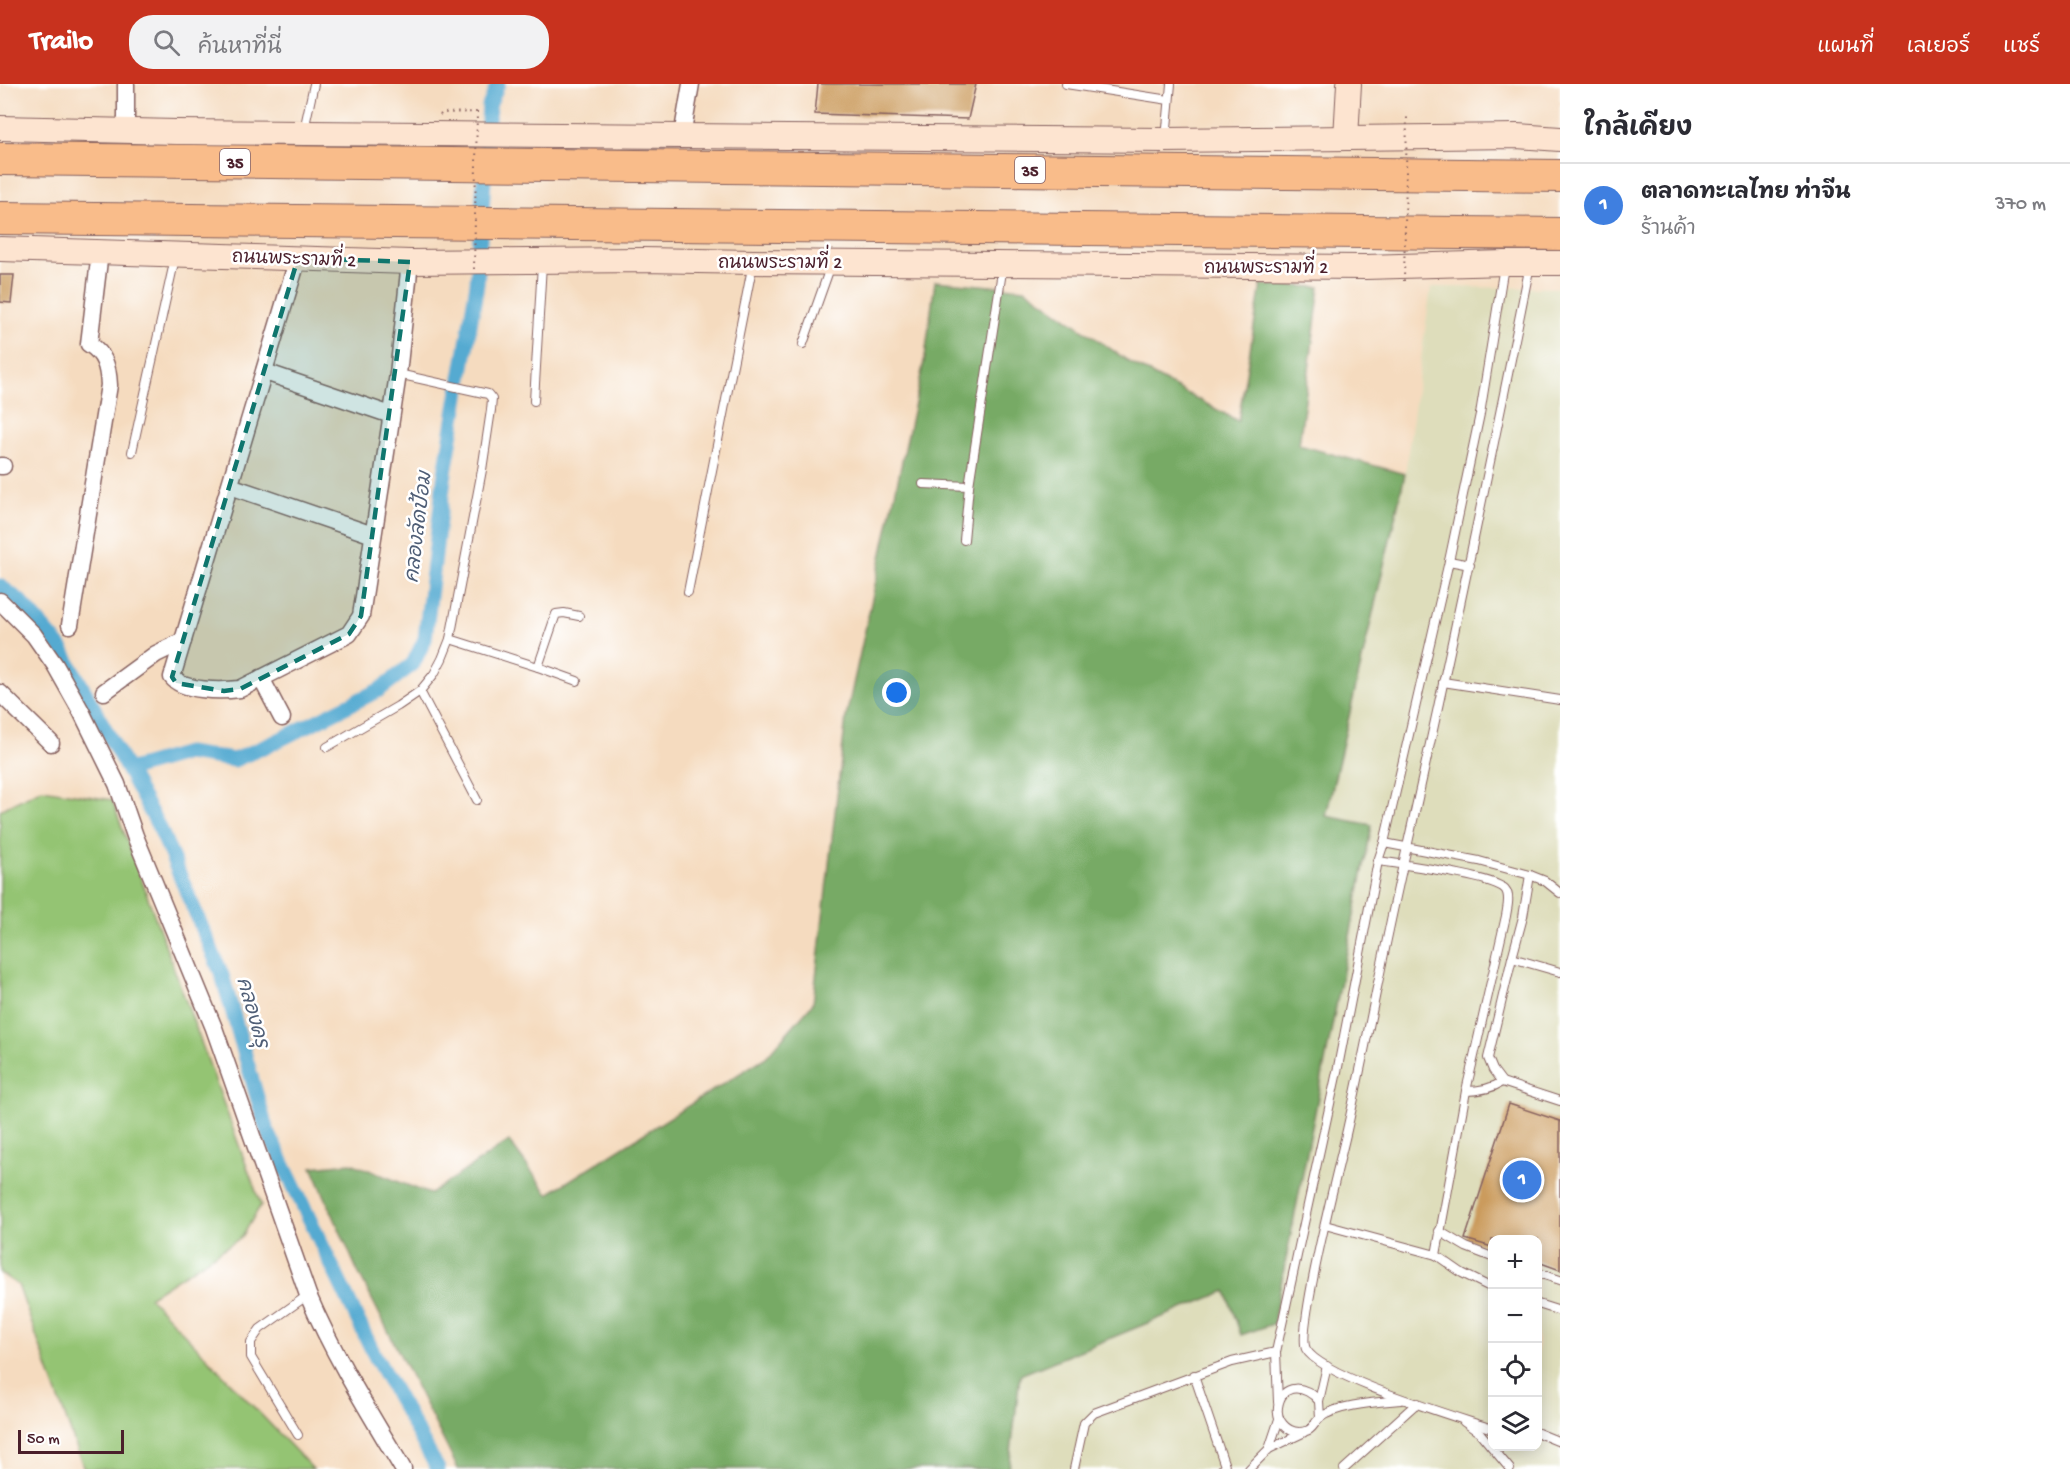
<!DOCTYPE html>
<html lang="th">
<meta charset="utf-8">
<style>
:root{--surface:#fff;--page:#f2f2f3;--text:#2b2b33;--muted:#7c7c81;--line:#e1e1e2;--accent:#c8321e}
body{margin:0;font-family:"Gochi Hand","Playpen Sans Thai",sans-serif;background:var(--page);color:var(--text)}
.controls{position:absolute;right:18px;bottom:18px;display:grid;overflow:hidden;border-radius:12px;box-shadow:0 3px 15px #0003}
.controls button{width:54px;height:54px;display:grid;place-items:center;padding:0;border:0;border-bottom:2px solid var(--line);background:var(--surface);color:var(--text);font:30px sans-serif}
.scale{position:absolute;left:18px;bottom:15px;width:106px;box-sizing:border-box;padding-left:6px;border:3px solid #4a1f2b;border-top:0;font-size:16px;line-height:21px;white-space:nowrap;color:#4a1f2b;-webkit-text-stroke:4px #fff;paint-order:stroke}
.you{position:absolute;left:897px;top:609px;width:21px;height:21px;margin:-15px;border:4px solid #fff;border-radius:50%;background:#1a73e8;box-shadow:0 0 0 9px #1a73e833}
.badge{display:grid;place-items:center;width:39px;height:39px;border-radius:50%;background:var(--accent);color:#fff;font-size:20px;font-weight:700}
.pin{position:absolute;translate:-50% -50%;border:3px solid #fff;box-shadow:0 2px 6px #0006}
.list{margin:0;padding:0;list-style:none}
h2{display:flex;justify-content:space-between;align-items:center;height:78px;margin:0;padding:0 24px;font-size:26px}
h2 small{font-size:20px;font-weight:400;color:var(--muted)}
.list li{display:grid;grid-template-columns:39px 1fr auto;gap:18px;align-items:center;box-sizing:border-box;height:84px;padding:0 24px;border-top:2px solid var(--line)}
.list b{display:block;font-size:22px;white-space:nowrap}
.list p{margin:0;font-size:20px;white-space:nowrap;color:var(--muted)}
.list em{font-size:20px;font-style:normal;color:var(--muted)}
.icon{flex:none;width:33px;height:33px;fill:none;stroke:currentColor;stroke-width:2;stroke-linecap:round;stroke-linejoin:round}
.map{position:relative;flex:none;width:1560px;height:1385px;overflow:hidden}
header{display:flex;align-items:center;gap:36px;box-sizing:border-box;height:84px;padding:0 30px;background:var(--accent);color:#fff}
header strong{font-size:28px}
nav{display:flex;gap:33px;margin-inline-start:auto;font-size:21px}
.search{width:420px;height:54px;background:var(--page);display:flex;align-items:center;gap:15px;box-sizing:border-box;padding:0 21px;border-radius:24px;color:var(--muted);font-size:22px}
main{display:flex}
aside{flex:1;background:var(--surface)}
.map>svg:first-child{display:block}
.built{fill:#deddbb;fill-rule:evenodd}
.green{fill:#94c473;stroke:#6f724f;stroke-width:1.5}
.forest{fill:#77aa65;stroke:#606448;stroke-width:1.5}
.lines{fill:none;stroke-linecap:round;stroke-linejoin:round}
.canal{stroke:#55aad1;stroke-width:15}
.building{fill:#cb9b5d}
.lane-casing{stroke:#86615f;stroke-width:10}
.street-casing{stroke:#86615f;stroke-width:19}
.secondary-casing{stroke:#86615f;stroke-width:26}
.highway-casing{stroke:#86615f;stroke-width:34}
.path{stroke:#86615f;stroke-width:2;stroke-dasharray:1.5 4.5;stroke-linecap:butt}
.lane{stroke:#fff;stroke-width:8}
.street{stroke:#fff;stroke-width:16}
.secondary{stroke:#fde4d0;stroke-width:24}
.highway{stroke:#f9bc8a;stroke-width:32}
.path-bridge{stroke:#86615f;stroke-width:2;stroke-dasharray:1.5 4.5;stroke-linecap:butt}
.marked{fill:#0f766e;fill-opacity:0.2;stroke:#0f766e;stroke-width:4.5;stroke-dasharray:12 8;stroke-linejoin:round}
.labels{text-anchor:middle;stroke-width:5;stroke-linejoin:round;paint-order:stroke}
.shield{fill:#fff;stroke:#80626b;stroke-width:1.5}
.shield-label{font-size:16px;font-weight:bold;fill:#4a1f2b}
.street-label{font-size:18px;fill:#4a1f2b;stroke:#fff}
.water-label{font-size:20px;font-style:italic;fill:#4f5e76;stroke:#fff}
</style>
<header>
<strong>Trailo</strong>
<div class="search"><svg class="icon" aria-label="search" viewBox="0 0 24 24"><circle cx="10" cy="10" r="6"/><path d="M15 15l6 6"/></svg>ค้นหาที่นี่</div>
<nav><a>แผนที่</a><a>เลเยอร์</a><a>แชร์</a></nav>
</header>
<main>
<div class="map">
<svg width="1560" height="1385" viewBox="0 0 1560 1385">
<rect width="100%" height="100%" fill="#fff"/>
<filter id="ink" filterUnits="userSpaceOnUse"><feTurbulence type="fractalNoise" baseFrequency=".0167" numOctaves="2"/><feDisplacementMap in="SourceGraphic" scale="12" xChannelSelector="R" yChannelSelector="G"/><feConvolveMatrix kernelMatrix="1 2 1 2 8 2 1 2 1" color-interpolation-filters="sRGB"/></filter>
<filter id="wash" filterUnits="userSpaceOnUse"><feTurbulence type="fractalNoise" baseFrequency=".008" numOctaves="4" result="noise"/><feDisplacementMap in="SourceGraphic" scale="24" xChannelSelector="R" yChannelSelector="G"/><feGaussianBlur stdDeviation="1.35" result="paint"/><feColorMatrix in="noise" values="0 0 0 0 0 0 0 0 0 0 0 0 0 0 0 0 0 1.4 0 .05"/><feComposite in="paint" operator="in"/></filter>
<g filter="url(#wash)">
<rect width="100%" height="100%" fill="#f5dbbf"/>
<!-- built -->
<path class="built" d="M1431 203 1560 204V1385H1009L1019 1291 1226 1207 1372 742 1326 732 1405 390ZM1492 1156H1538V1362H1492Z"/>
<!-- green -->
<path class="green" d="M42 705 112 716 261 1121 242 1153 149 1213 313 1385H84L18 1201 0 1189V726Z"/>
<!-- forest -->
<path class="forest" d="M935 197 1025 205 1131 279 1238 337 1261 201 1320 203 1299 361 1405 390 1326 732 1372 741 1273 1240 1241 1251 1226 1207 1020 1291 1009 1385H458L357 1186 312 1083 351 1079 430 1110 509 1057 548 1110 766 973 813 919 846 633 925 273Z"/>
<g class="lines">
<!-- canal -->
<g class="canal">
<path d="M0 502 20 517 61 564 161 747 222 891 266 1044 375 1272 438 1385"/>
<path d="M128 686 187 669 234 676 271 660 379 606 413 580 425 555 444 395 477 200 489 22 498 0"/>
</g>
</g>
<g id="blocks">
<!-- building -->
<g class="building">
<path d="M818 0H976L968 35 815 30Z"/>
<path d="M0 191H14L11 219 0 218Z"/>
<path d="M1509 1020 1560 1037V1186L1538 1178V1155H1492V1163L1465 1155Z"/>
</g>
</g>
</g>
<g filter="url(#ink)">
<use href="#blocks" fill-opacity="0" stroke="#86615f" stroke-width="1.5"/>
<g class="lines">
<!-- lane casing -->
<g class="lane-casing">
<g id="lane">
<path d="M1066 0 1169 16"/>
<path d="M304 46 314 0"/>
<path d="M1166 55 1171 0"/>
<path d="M803 260 831 181"/>
<path d="M534 317 542 180"/>
<path d="M132 368 175 174"/>
<path d="M923 400 969 402"/>
<path d="M964 456 969 402 1003 181"/>
<path d="M1449 477 1470 481"/>
<path d="M688 508 753 179"/>
<path d="M450 555 538 583 556 530 564 529 579 532"/>
<path d="M538 583 577 597"/>
<path d="M1443 598 1560 616"/>
<path d="M420 607 477 716"/>
<path d="M327 663 398 622 420 607 434 590 442 575 450 555 482 386 491 326 492 315 488 310 398 290"/>
<path d="M1384 759 1479 777 1530 791 1545 797 1560 809"/>
<path d="M1378 777C1400 780 1493 792 1505 805 1511 812 1507 824 1506 832L1466 1007 1436 1171 1462 1189 1492 1204"/>
<path d="M1512 874 1523 833 1530 791"/>
<path d="M1560 888 1512 874 1488 974 1493 986 1502 998 1560 1017"/>
<path d="M1466 1007C1479 1007 1491 1005 1502 998"/>
<path d="M1325 1141 1436 1171"/>
<path d="M1439 1147 1466 1163 1492 1173"/>
<path d="M1538 1189 1560 1196"/>
<path d="M1538 1220 1560 1227"/>
<path d="M1194 1291 1225 1382 1222 1385"/>
<path d="M1319 1317 1327 1282"/>
<path d="M1278 1318 1276 1268 1338 983 1378 777 1384 759 1449 477 1480 330 1504 182"/>
<path d="M1320 1334 1319 1317C1306 1301 1282 1298 1278 1323 1276 1335 1286 1348 1299 1348 1314 1348 1312 1340 1320 1334 1337 1320 1381 1318 1401 1316"/>
<path d="M1464 1338 1480 1349 1510 1385"/>
<path d="M1492 1345C1457 1333 1321 1293 1306 1265 1296 1246 1340 1078 1347 1046 1367 958 1383 869 1403 781 1448 582 1490 381 1530 181"/>
<path d="M1538 1349 1560 1358"/>
<path d="M298 1351 251 1273V1258L260 1245 308 1211"/>
<path d="M1269 1365 1279 1335"/>
<path d="M1074 1385 1084 1339 1094 1329 1232 1278 1276 1268"/>
<path d="M1249 1385 1269 1365 1303 1349"/>
<path d="M1344 1385 1417 1319"/>
</g>
</g>
<!-- street casing -->
<g class="street-casing">
<g id="street">
<path d="M126 0V47"/>
<path d="M682 52 691 0"/>
<path d="M298 174 172 593C183 608 223 607 240 605L349 550 361 532 398 290 410 178"/>
<path d="M265 288 391 331"/>
<path d="M0 382H3"/>
<path d="M230 402 373 451"/>
<path d="M0 517 34 551 55 581 81 627 117 700 135 752 214 944 308 1211C334 1272 369 1328 403 1385"/>
<path d="M70 541 109 301C108 283 105 270 89 260L100 168"/>
<path d="M261 594 282 634"/>
<path d="M104 608 156 570 183 557"/>
<path d="M0 609 51 659"/>
</g>
</g>
<!-- secondary casing -->
<g class="secondary-casing">
<g id="secondary">
<path d="M0 44 177 48 1166 56 1517 52 1560 55"/>
<path d="M1346 54 1349 0"/>
<path d="M0 165 410 178 643 176 753 178 1365 183 1505 179H1560"/>
</g>
</g>
<!-- highway casing -->
<g class="highway-casing">
<g id="highway">
<path d="M0 75 1560 92"/>
<path d="M0 134 1560 150"/>
</g>
</g>
<!-- path -->
<path class="path" d="M440 31 442 29 477 28"/>
<!-- lane -->
<use href="#lane" class="lane"/>
<!-- street -->
<use href="#street" class="street"/>
<!-- secondary -->
<use href="#secondary" class="secondary"/>
<!-- highway -->
<use href="#highway" class="highway"/>
<!-- path-bridge -->
<g class="path-bridge">
<path d="M474 185 477 28"/>
<path d="M1404 197 1407 32"/>
</g>
</g>
</g>
<!-- marked area -->
<path class="marked" d="M298 174 410 178 361 532 349 550 240 605 224 607 176 599 172 593Z"/>
<g class="labels">
<!-- shield labels -->
<g class="shield">
<rect x="220" y="65" width="30" height="26" rx="4.5"/>
<rect x="1015" y="73" width="30" height="26" rx="4.5"/>
</g>
<g class="shield-label">
<text x="235" y="84">35</text>
<text x="1030" y="92">35</text>
</g>
<!-- street labels -->
<g class="street-label">
<text transform="translate(294 174) rotate(2)" y="6">ถนนพระรามที่ 2</text>
<text x="780" y="184">ถนนพระรามที่ 2</text>
<text x="1266" y="189">ถนนพระรามที่ 2</text>
</g>
<!-- water labels -->
<g class="water-label">
<text transform="translate(417 443) rotate(-83)" y="7">คลองลัดป้อม</text>
<text transform="translate(254 928) rotate(74)" y="7">คลองครุ</text>
</g>
</g>
</svg>
<div class="controls">
<button>+</button>
<button>−</button>
<button><svg class="icon" aria-label="locate" viewBox="0 0 24 24"><circle cx="12" cy="12" r="6"/><path d="M12 2v4M12 18v4M2 12h4M18 12h4"/></svg></button>
<button><svg class="icon" aria-label="layers" viewBox="0 0 24 24"><path d="M12 4l9 5-9 5-9-5zM3 14l9 5 9-5"/></svg></button>
</div>
<div class="scale">50 m</div>
<div class="you"></div>
<div class="pin badge" style="left:1522px;top:1096px;background:#3f7fe0">1</div>
</div>
<aside>
<h2>ใกล้เคียง<small></small></h2>
<ul class="list">
<li><span class="badge" style="background:#3f7fe0">1</span><div><b>ตลาดทะเลไทย ท่าจีน</b><p>ร้านค้า</p></div><em>370 m</em></li>
</ul>
</aside>
</main>
